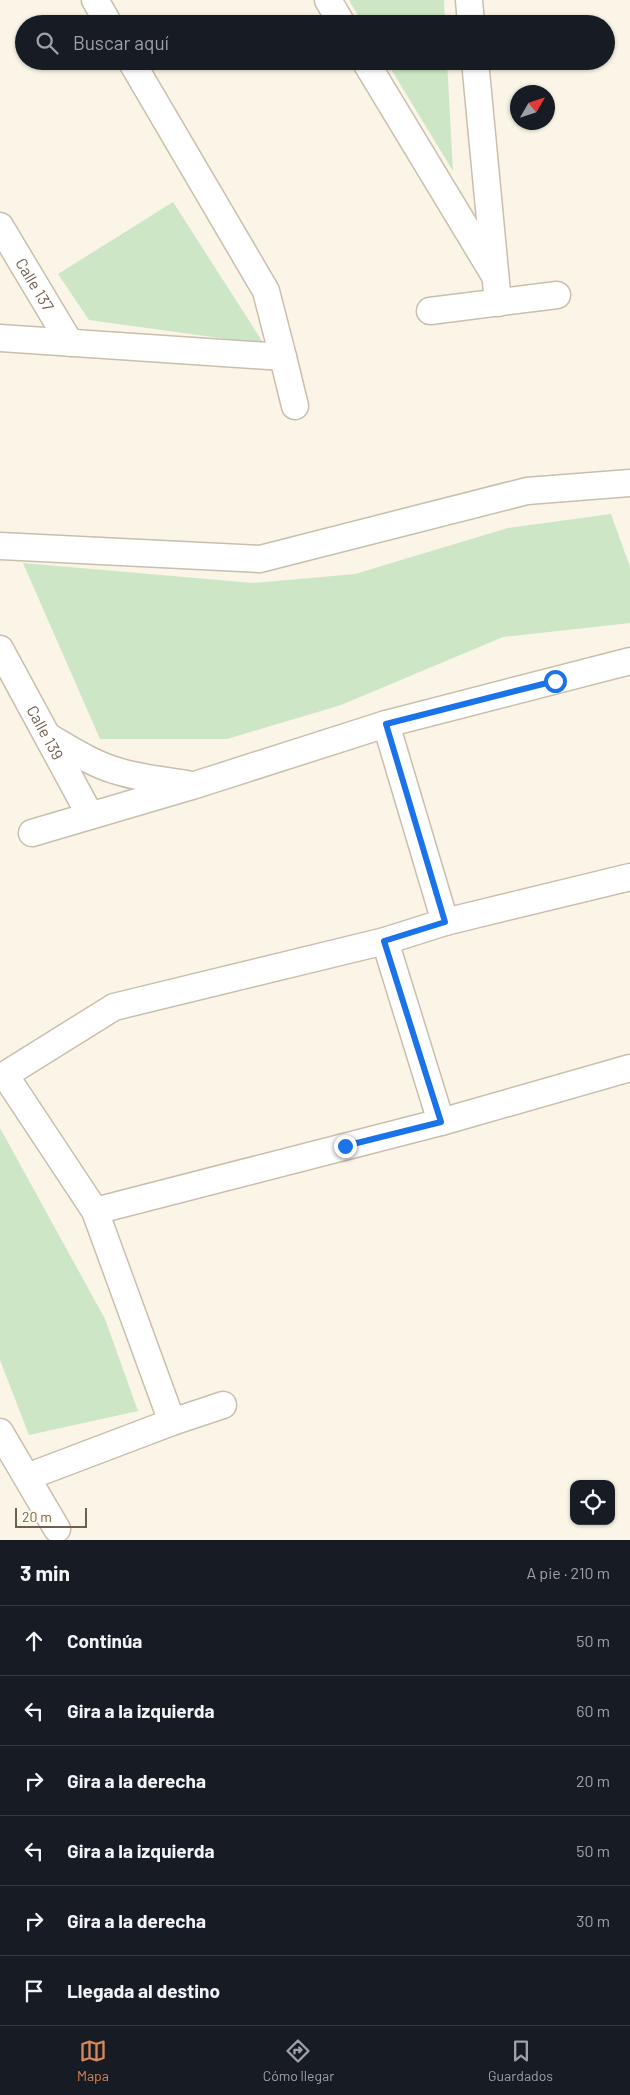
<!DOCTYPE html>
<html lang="es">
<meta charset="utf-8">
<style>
:root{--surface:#171b24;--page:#242831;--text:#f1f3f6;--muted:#9ea1a6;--line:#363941;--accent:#d78958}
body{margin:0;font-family:Barlow,sans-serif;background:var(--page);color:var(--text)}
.controls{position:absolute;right:15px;bottom:15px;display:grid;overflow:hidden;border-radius:10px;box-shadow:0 1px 4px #0004}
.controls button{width:45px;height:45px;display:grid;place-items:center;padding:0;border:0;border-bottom:1px solid var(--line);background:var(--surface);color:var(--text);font:25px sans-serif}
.compass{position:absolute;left:510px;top:85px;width:45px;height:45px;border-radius:50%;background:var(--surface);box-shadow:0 1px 4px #0004;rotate:51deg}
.scale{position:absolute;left:15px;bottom:12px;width:72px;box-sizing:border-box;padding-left:5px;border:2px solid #705f4d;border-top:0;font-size:14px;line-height:18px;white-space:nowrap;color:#705f4d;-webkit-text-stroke:4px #fdf9eb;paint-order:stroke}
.stop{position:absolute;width:15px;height:15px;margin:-11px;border:4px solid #1a73e8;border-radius:50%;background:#fff}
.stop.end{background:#1a73e8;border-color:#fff;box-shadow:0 1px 5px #0008}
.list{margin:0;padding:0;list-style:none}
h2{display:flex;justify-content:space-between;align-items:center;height:65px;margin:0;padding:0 20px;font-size:21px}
h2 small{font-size:16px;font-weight:400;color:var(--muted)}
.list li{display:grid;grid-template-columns:32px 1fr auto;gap:15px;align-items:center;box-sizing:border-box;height:70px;padding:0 20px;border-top:1px solid var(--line)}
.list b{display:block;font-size:19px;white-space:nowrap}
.list em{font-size:16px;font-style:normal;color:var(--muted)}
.icon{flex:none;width:28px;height:28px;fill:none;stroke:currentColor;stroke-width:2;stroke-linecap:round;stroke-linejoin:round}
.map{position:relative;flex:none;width:630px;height:1540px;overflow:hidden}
.search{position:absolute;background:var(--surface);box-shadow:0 1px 4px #0004;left:15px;right:15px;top:15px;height:55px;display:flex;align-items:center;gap:12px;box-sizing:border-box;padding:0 18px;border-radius:28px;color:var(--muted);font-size:19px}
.sheet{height:485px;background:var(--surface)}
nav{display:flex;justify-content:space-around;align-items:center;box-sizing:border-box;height:70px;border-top:1px solid var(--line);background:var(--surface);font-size:14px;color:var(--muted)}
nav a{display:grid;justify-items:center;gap:2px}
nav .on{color:var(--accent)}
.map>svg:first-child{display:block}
.green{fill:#cde6c6}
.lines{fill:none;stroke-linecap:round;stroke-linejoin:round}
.minor-casing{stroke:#cabead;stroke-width:29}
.minor{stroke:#fff;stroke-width:26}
.route{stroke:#1a73e8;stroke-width:6}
.labels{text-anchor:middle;stroke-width:4;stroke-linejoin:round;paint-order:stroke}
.street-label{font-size:16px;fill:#705f4d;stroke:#fdf9eb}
</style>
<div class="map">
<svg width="630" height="1540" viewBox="0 0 630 1540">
<rect width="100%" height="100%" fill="#faf5e6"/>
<!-- green -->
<g class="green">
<path d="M349 0H444L445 24H363Z"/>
<path d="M386 61H447L453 171Z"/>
<path d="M173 202 264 344 89 320 58 274Z"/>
<path d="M611 514 630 567V623L503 637 341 705 227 739H100L23 563 253 583 355 574 508 528Z"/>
<path d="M0 1128 105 1319 138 1411 29 1435 0 1360Z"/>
</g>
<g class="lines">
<!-- minor casing -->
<g class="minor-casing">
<g id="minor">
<path d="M95 0 109 24"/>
<path d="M328 0 342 24"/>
<path d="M469 0 471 24"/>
<path d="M365 61 495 276"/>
<path d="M475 61 498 303"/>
<path id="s1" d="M0 226 70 343"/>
<path d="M430 311 557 295"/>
<path d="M0 338 283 357 266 291 131 61"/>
<path d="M283 357 295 406"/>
<path d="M0 546 260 559 527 491 630 483"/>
<path id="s2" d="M0 649 90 815"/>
<path d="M386 724 445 922"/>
<path d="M49 737C70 749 91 763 114 770 137 778 163 780 187 784"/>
<path d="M32 833 195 785 386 724 630 661"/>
<path d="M385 941 441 1122"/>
<path d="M5 1075 95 1211 172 1422"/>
<path d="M0 1078 114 1007 385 941 445 922 630 877"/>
<path d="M95 1211 441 1122 630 1068"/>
<path d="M0 1432 57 1529"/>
<path d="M27 1477 172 1422 223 1405"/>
</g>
</g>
<!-- minor -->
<use href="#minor" class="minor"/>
</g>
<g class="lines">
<!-- route -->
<path class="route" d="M345 1146 441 1122 384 941 445 922 386 724 555 681"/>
</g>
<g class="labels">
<!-- street labels -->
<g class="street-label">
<text dy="6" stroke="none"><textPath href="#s1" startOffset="68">Calle 137</textPath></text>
<text dy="6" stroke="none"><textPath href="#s2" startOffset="95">Calle 139</textPath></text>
</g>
</g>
</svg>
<div class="controls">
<button><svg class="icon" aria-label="locate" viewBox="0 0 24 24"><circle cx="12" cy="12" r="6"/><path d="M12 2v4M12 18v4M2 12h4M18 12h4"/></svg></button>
</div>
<svg class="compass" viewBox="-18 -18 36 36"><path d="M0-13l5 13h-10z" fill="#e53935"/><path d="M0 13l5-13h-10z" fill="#9ea1a6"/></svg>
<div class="scale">20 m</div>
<div class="stop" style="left:555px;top:681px"></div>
<div class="stop end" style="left:345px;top:1146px"></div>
<div class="search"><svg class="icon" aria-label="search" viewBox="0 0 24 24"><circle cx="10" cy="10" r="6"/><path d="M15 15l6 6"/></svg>Buscar aquí</div>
</div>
<section class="sheet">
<h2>3 min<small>A pie · 210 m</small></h2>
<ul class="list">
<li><svg class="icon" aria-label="ahead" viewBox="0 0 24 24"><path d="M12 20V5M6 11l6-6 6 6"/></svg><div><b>Continúa</b></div><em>50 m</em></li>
<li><svg class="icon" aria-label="left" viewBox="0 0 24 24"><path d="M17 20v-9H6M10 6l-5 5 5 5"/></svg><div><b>Gira a la izquierda</b></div><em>60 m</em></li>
<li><svg class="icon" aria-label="right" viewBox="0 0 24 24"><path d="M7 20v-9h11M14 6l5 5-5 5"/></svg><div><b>Gira a la derecha</b></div><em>20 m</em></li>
<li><svg class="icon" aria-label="left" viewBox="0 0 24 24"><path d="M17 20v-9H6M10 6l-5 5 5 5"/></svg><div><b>Gira a la izquierda</b></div><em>50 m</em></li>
<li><svg class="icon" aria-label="right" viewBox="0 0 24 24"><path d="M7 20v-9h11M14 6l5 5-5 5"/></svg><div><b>Gira a la derecha</b></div><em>30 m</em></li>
<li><svg class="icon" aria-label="arrive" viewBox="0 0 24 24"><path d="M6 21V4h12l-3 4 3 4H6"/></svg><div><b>Llegada al destino</b></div></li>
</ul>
</section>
<nav>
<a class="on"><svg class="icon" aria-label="map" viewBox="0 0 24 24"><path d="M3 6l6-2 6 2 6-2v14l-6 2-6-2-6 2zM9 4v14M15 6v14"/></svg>Mapa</a>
<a><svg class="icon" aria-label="directions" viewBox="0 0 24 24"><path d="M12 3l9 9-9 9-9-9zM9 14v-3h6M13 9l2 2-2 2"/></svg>Cómo llegar</a>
<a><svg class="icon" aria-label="saved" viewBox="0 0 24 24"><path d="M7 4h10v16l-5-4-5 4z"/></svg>Guardados</a>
</nav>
